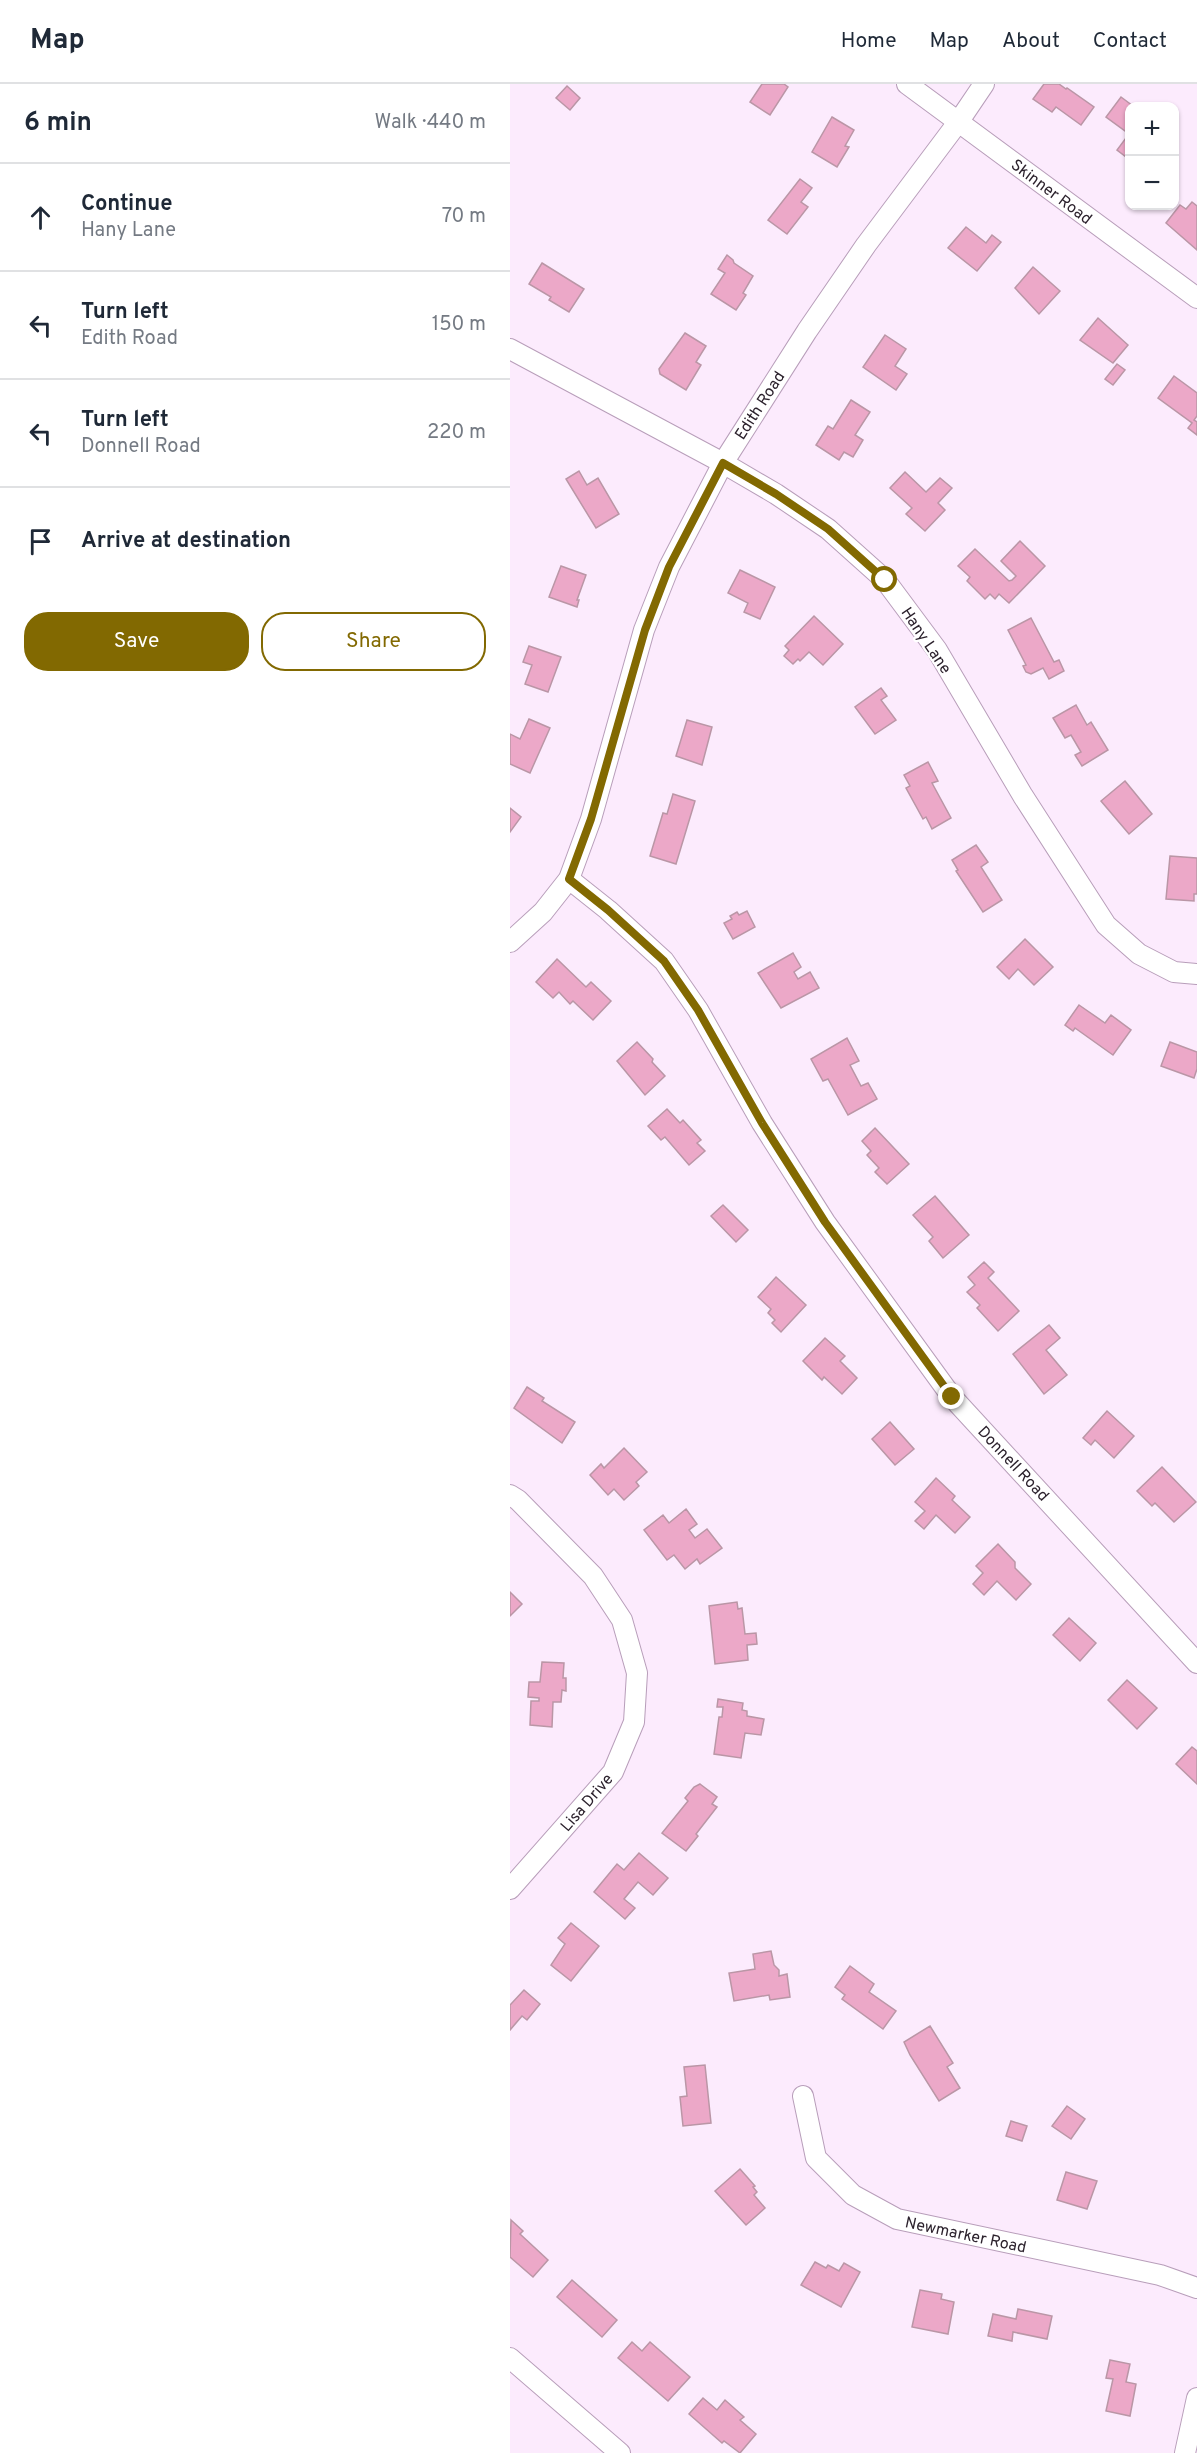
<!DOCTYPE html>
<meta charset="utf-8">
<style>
:root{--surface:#fff;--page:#f2f2f3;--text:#1f2937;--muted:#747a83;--line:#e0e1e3;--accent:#826901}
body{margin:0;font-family:Overpass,sans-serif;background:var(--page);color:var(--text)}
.controls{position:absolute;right:18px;top:18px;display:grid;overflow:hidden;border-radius:12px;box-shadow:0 2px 4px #0004}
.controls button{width:54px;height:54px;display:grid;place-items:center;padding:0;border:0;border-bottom:2px solid var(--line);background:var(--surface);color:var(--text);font:30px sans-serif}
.stop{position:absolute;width:18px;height:18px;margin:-14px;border:4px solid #826901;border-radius:50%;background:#fff}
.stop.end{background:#826901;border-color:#fff;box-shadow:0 2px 6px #0008}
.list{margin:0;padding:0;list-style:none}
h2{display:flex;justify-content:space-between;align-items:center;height:78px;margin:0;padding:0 24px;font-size:26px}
h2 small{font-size:20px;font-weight:400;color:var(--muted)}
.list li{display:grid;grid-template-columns:39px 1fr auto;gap:18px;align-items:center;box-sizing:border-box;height:108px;padding:0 24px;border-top:2px solid var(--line)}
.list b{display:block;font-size:22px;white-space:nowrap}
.list p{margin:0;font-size:20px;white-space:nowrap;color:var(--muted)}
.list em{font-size:20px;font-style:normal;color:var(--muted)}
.actions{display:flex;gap:12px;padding:18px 24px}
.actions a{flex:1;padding:14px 0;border:2px solid var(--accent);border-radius:24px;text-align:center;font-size:21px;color:var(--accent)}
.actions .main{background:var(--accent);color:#fff}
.icon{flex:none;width:33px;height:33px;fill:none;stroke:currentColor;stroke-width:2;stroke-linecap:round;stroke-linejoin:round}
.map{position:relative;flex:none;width:687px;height:2369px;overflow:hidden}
header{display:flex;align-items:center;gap:36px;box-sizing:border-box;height:84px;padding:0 30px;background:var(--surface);border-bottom:2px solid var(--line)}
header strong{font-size:28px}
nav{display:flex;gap:33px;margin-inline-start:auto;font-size:21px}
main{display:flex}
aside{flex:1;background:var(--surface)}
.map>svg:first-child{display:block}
.building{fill:#eca8c8;stroke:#ba96a6;stroke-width:1.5}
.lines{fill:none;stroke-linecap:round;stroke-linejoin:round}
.minor-casing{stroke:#b89eba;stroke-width:22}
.minor{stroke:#fff;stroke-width:20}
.route{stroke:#826901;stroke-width:8}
.labels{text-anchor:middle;stroke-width:4.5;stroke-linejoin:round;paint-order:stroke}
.street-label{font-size:16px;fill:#2c222d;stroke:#fff}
</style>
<header>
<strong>Map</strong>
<nav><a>Home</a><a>Map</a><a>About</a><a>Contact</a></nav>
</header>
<main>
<aside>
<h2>6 min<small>Walk · 440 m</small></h2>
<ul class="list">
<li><svg class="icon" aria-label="ahead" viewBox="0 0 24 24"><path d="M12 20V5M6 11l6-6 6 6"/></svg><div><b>Continue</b><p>Hany Lane</p></div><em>70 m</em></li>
<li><svg class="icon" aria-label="left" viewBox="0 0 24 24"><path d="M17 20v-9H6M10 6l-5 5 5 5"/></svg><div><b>Turn left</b><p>Edith Road</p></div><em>150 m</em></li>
<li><svg class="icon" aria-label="left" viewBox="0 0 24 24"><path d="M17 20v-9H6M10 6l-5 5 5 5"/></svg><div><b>Turn left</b><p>Donnell Road</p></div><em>220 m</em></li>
<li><svg class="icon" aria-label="arrive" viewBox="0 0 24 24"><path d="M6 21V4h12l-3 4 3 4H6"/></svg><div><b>Arrive at destination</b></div></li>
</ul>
<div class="actions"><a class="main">Save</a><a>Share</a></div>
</aside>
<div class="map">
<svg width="687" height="2369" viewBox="0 0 687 2369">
<rect width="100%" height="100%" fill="#fcebfd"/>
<!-- building -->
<g class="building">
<path d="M252 0H274L278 3 260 31 240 18Z"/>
<path d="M534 0H549L556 5 557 4 584 23 571 41 546 23 542 28 523 15Z"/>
<path d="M57 2 70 14 60 26 46 14Z"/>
<path d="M611 13 623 22H620V76L607 66 619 50 596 33Z"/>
<path d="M322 33 344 46 335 62 339 63 327 83 302 68Z"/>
<path d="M290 95 302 104 291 118 298 123 277 150 258 136Z"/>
<path d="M682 118 687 122V166L656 139 670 121 676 125Z"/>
<path d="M456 143 476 159 482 151 491 158 467 187 438 164Z"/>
<path d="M217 171 223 176 224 179 243 192 233 209 236 211 226 226 201 210 215 189 208 185Z"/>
<path d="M32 179 74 205 59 228 39 216 41 213 19 200Z"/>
<path d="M523 183 550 207 529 230 505 204Z"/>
<path d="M588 234 618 261 603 279 570 256Z"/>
<path d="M175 249 196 262 186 278 191 281 176 306 150 290 149 285Z"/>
<path d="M375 251 396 265 385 282 397 290 386 306 353 283Z"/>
<path d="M607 280 615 286 603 301 595 295Z"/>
<path d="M664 292 687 309V332L684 336 687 338V351L678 344 682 339 648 314Z"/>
<path d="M341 316 360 328 345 351 353 356 343 373 334 368 329 376 306 361 318 342 323 345Z"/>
<path d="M69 387 77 401 88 394 109 430 86 444 56 395Z"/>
<path d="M395 388 416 408 430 394 442 404 428 419 435 426 415 447 396 430 402 424 380 404Z"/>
<path d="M510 457 535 482 499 519 489 510 485 515 480 510 475 515 457 497 460 493 448 482 465 465 499 497 502 496 506 492 491 477Z"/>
<path d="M51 482 76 491 67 516H69L67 523 39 513Z"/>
<path d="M230 486 265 503 250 535 234 528 238 519 218 509Z"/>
<path d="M304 532 333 560 313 581 299 568 290 577 288 575 283 580 274 572 279 566 275 562Z"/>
<path d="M521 534 544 578 549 576 554 587 539 595 533 584 521 590 516 588 513 582 516 581 498 546Z"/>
<path d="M19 562 51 573 38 608 15 600 22 581 13 578Z"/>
<path d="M371 604 377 612 371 616 386 636 365 650 345 623Z"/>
<path d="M566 621 577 641 581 638 598 666 572 682 565 671 571 668 561 651 555 654 543 634Z"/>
<path d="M19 635 40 644 20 689 0 680V650L10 655Z"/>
<path d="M177 636 202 643 192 681 166 672Z"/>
<path d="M418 678 428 697 422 699 441 734 422 745 416 733 413 735 396 704 400 702 394 691Z"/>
<path d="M615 697 642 730 619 750 591 717Z"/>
<path d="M163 710 185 717 166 780 140 772 153 729 157 730Z"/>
<path d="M0 724 11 733 0 748Z"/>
<path d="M466 761 478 778 471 783 492 816 473 828 446 787 448 786 442 776Z"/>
<path d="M660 772 687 774V810H684V817L656 815Z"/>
<path d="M237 827 245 843 223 855 214 839 222 835 220 832 227 828 229 831Z"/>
<path d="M515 855 543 883 524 901 508 885 499 895 487 883Z"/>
<path d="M283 869 291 883 284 888 288 895 300 888 309 904 271 924 248 889Z"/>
<path d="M47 875 76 903 81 898 101 917 83 936 63 917 60 920 49 908 43 914 26 898Z"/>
<path d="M569 921 595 939 601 931 621 946 603 971 565 944 563 947 555 941Z"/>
<path d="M337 954 349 977 340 981 351 1002 358 999 367 1015 338 1031 318 995 313 997 301 975Z"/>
<path d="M127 958 143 975 142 978 155 992 135 1011 107 977Z"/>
<path d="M660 958 687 968V985L684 994 651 982Z"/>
<path d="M157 1025 170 1039 173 1036 191 1056 187 1059 195 1067 179 1081 155 1053 151 1056 138 1042Z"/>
<path d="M365 1044 399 1080 377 1100 365 1088 369 1084 357 1071 361 1067 352 1057Z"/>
<path d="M425 1112 459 1151 433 1174 419 1157 423 1153 403 1131Z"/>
<path d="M213 1121 238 1146 226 1158 201 1132Z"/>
<path d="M474 1178 484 1188 478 1194 509 1227 488 1247 467 1224 470 1221 457 1208 465 1201 458 1193Z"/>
<path d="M266 1193 296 1221 271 1248 262 1239 265 1236 258 1229 261 1225 248 1213Z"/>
<path d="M539 1241 550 1254 536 1266 557 1291 534 1310 503 1270Z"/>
<path d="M315 1254 335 1272 330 1277 347 1294 332 1310 314 1293 312 1296 293 1277Z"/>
<path d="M17 1303 34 1314 32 1317 65 1338 52 1359 4 1324Z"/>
<path d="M597 1327 624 1352 604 1374 585 1356 581 1361 573 1354Z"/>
<path d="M380 1338 404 1365 385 1381 362 1355Z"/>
<path d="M114 1364 137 1388 126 1398 129 1402 114 1416 104 1405 98 1411 80 1391 91 1380 94 1384Z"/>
<path d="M652 1383 686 1418 664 1438 645 1419 642 1422 627 1407Z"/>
<path d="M426 1394 445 1412 442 1416 460 1433 445 1449 426 1431 414 1445 405 1437 415 1427 405 1418Z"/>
<path d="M176 1425 187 1440 179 1446 185 1454 197 1445 212 1464 190 1480 187 1475 175 1485 164 1471 157 1476 134 1446 153 1431 159 1439Z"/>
<path d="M488 1460 505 1478V1484L521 1500 506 1516 487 1497 474 1511 463 1500 473 1489 466 1482Z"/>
<path d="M0 1508 12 1520 0 1532Z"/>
<path d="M227 1518 228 1525 232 1524 235 1550 246 1549 247 1560 237 1561 238 1576 205 1580 199 1522Z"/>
<path d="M559 1534 586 1559 570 1577 543 1551Z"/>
<path d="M32 1578 54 1579 53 1594H56V1607L52 1606 51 1618H43L42 1643 20 1641 21 1617H29V1614L18 1613 19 1598H30Z"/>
<path d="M617 1596 647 1624 627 1645 598 1616Z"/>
<path d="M208 1615 233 1619 232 1626 237 1627V1632L254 1635 251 1651 235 1649 231 1674 204 1670 209 1633H212L213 1623H207Z"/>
<path d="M682 1663 687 1667V1700L666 1680Z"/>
<path d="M190 1700 207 1713 202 1720 207 1723 186 1750 188 1752 176 1767 152 1749 178 1717 175 1714 184 1703Z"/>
<path d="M129 1769 158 1794 143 1811 128 1798 114 1815 125 1824 115 1835 84 1808 107 1780 114 1786Z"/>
<path d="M61 1839 89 1862 61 1897 41 1881 55 1860 48 1854Z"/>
<path d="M261 1867 264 1881 269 1886V1892L277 1890 280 1913 260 1916 259 1911 224 1917 219 1889 245 1885 243 1870Z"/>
<path d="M340 1882 364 1900 359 1908 386 1927 373 1945 332 1915 335 1911 325 1903Z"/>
<path d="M14 1906 30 1920 17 1936 12 1932 0 1946V1921Z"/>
<path d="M420 1942 443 1979 437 1983 450 2004 429 2017 400 1971 394 1958Z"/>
<path d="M195 1981 201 2039 173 2042 170 2013 177 2012 174 1983Z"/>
<path d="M557 2022 575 2035 561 2055 542 2042Z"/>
<path d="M501 2037 517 2042 512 2057 496 2052Z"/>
<path d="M230 2085 245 2102 243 2103 247 2108 244 2111 255 2124 236 2141 205 2107Z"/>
<path d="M556 2088 587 2097 577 2125 547 2116Z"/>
<path d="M1 2136 13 2147 10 2150 38 2176 23 2193 0 2173Z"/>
<path d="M305 2178 316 2184 318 2181 329 2187 334 2179 350 2188 331 2223 291 2201Z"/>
<path d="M62 2196 107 2236 92 2253 47 2213Z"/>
<path d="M410 2206 432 2210 431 2215 444 2218 438 2250 402 2243Z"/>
<path d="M508 2225 542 2232 537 2255 503 2248 502 2257 478 2252 483 2230 506 2235Z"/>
<path d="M122 2258 132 2267 140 2258 180 2293 158 2317 108 2274Z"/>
<path d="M600 2276 620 2280 616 2298 626 2300 620 2332 596 2327 603 2295 596 2294Z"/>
<path d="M193 2314 207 2326 215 2316 234 2333 230 2336 246 2350 230 2369 214 2357 212 2359 179 2330Z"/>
</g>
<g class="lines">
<!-- minor casing -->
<g class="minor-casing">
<g id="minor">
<path d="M397 0 687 214"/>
<path d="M0 265 213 379 266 410 318 445 375 496 427 566 513 712 596 841 629 870 664 888 687 890"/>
<path d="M59 795 98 826 154 877 188 926 252 1039 315 1138 442 1313 687 1579"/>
<path d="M0 858 33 828 59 795 81 735 134 546 159 483 213 379 297 247 356 161 449 37 474 0"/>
<path d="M0 1411 8 1416 83 1492 112 1536 127 1589 124 1638 103 1688 0 1805"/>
<path d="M293 2012 306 2074 343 2111 387 2135 650 2191 687 2204"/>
<path d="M0 2274 110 2369"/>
<path d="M675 2369 687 2314"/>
</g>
</g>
<!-- minor -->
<use href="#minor" class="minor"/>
</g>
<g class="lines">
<!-- route -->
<path class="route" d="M375 496 318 445 266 410 213 379 159 483 135 546 81 735 59 795 98 826 154 877 188 926 252 1039 315 1138 442 1313"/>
</g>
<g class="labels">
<!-- street labels -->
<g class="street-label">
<text transform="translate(542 107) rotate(37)" y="6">Skinner Road</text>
<text transform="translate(249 321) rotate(-57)" y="6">Edith Road</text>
<text transform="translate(417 556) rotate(56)" y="6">Hany Lane</text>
<text transform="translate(504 1379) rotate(47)" y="6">Donnell Road</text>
<text transform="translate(76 1718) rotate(-49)" y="6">Lisa Drive</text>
<text transform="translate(456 2150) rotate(12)" y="6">Newmarker Road</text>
</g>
</g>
</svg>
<div class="controls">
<button>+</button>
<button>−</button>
</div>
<div class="stop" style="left:375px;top:496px"></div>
<div class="stop end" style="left:442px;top:1313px"></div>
</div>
</main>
